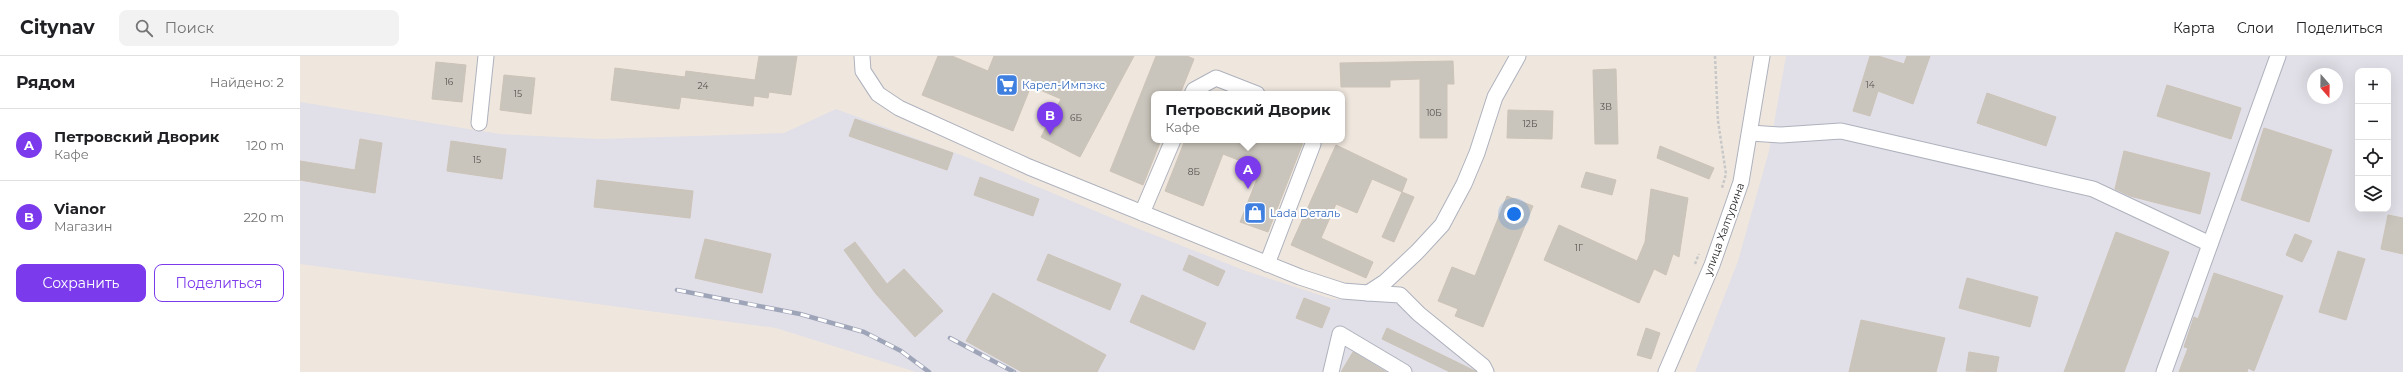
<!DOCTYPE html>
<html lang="ru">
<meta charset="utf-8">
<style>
:root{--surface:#fff;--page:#f2f2f2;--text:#202124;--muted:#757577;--line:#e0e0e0;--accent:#7c3aed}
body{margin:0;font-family:Montserrat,sans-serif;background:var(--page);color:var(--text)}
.controls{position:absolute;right:12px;top:12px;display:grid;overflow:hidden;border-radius:8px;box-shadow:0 4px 16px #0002}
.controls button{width:36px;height:36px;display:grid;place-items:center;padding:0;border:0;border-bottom:1px solid var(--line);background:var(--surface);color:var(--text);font:20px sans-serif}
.compass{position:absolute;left:2007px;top:12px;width:36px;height:36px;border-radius:50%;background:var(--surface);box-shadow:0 4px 16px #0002;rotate:160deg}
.you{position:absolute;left:1214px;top:158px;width:14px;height:14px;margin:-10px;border:3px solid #fff;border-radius:50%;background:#1a73e8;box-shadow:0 0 0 6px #1a73e833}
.badge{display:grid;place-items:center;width:26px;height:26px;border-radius:50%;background:var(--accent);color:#fff;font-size:13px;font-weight:700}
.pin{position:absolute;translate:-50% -33px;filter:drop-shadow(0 1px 2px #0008)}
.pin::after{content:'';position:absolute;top:21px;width:14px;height:12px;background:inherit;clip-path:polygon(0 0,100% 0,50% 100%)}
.popup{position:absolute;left:851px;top:35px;width:194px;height:52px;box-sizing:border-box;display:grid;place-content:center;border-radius:8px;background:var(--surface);filter:drop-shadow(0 1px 3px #0005);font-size:13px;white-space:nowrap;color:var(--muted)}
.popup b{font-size:15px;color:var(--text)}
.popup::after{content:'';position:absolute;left:50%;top:100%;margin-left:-8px;border:8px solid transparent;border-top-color:var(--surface)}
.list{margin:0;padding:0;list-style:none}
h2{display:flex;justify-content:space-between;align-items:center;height:52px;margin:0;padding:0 16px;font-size:17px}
h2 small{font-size:13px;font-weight:400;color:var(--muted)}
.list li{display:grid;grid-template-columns:26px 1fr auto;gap:12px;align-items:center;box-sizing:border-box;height:72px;padding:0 16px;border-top:1px solid var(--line)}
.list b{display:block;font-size:15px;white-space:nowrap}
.list p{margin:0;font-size:13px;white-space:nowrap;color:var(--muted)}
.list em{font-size:13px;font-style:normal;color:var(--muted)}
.actions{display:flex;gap:8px;padding:12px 16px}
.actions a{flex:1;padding:9px 0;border:1px solid var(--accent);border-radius:8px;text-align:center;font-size:14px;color:var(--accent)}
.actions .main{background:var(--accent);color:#fff}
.icon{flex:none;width:22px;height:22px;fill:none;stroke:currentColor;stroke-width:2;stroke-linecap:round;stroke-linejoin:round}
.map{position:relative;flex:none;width:2103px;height:316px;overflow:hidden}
header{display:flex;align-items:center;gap:24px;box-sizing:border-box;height:56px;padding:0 20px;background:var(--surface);border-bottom:1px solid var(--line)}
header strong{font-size:19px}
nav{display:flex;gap:22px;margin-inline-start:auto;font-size:14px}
.search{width:280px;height:36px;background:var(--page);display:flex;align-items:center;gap:10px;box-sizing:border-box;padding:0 14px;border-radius:8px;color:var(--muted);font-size:15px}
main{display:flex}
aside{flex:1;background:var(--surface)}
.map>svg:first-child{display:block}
.industrial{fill:#e1dfe7;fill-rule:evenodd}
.building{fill:#cac5bc;stroke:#cbc3b7}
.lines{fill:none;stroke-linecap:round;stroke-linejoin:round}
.minor-casing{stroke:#aeb2bd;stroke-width:17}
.path{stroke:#c8c8c8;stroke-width:2.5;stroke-dasharray:3 2;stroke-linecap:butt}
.minor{stroke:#fff;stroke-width:15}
.rail-casing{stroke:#9fa5b8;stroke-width:4.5}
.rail{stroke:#fff;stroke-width:3;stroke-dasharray:9;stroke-linecap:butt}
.labels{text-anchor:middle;stroke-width:4;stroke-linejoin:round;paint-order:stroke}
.number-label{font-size:9px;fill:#545250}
.shop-label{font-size:11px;fill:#366cbe;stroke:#fff;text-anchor:start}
.street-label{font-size:11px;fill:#2c2c2c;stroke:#fff}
</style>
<header>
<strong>Citynav</strong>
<div class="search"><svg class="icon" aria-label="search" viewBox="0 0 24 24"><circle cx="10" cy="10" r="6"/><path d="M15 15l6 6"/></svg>Поиск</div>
<nav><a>Карта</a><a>Слои</a><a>Поделиться</a></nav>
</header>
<main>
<aside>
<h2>Рядом<small>Найдено: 2</small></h2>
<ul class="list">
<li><span class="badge">A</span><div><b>Петровский Дворик</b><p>Кафе</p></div><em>120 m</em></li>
<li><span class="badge">B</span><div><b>Vianor</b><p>Магазин</p></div><em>220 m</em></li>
</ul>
<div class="actions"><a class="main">Сохранить</a><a>Поделиться</a></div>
</aside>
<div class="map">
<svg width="2103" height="316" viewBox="0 0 2103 316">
<rect width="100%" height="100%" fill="#efe7de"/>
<!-- industrial -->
<g class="industrial">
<path d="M1486 0H2103V316H1395L1438 205 1469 95ZM2058 15H2088V153H2058ZM2013 18H2037V42H2013Z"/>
<path d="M0 46 200 78 300 83 484 77 536 53 669 102 824 167 946 215 1032 243 1099 246 1156 298 1183 316H616L476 272 0 208Z"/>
</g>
<!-- building -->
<g class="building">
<path d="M459 0H497L491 39 469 36 468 42 454 40 453 50 381 41 379 53 311 44 315 12 385 21 386 15 455 24Z"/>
<path d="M638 0H652L688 15 694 0H834L780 101 741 81 761 43 731 30 713 75 622 39Z"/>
<path d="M856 0H887L894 3 880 38H854V84H861L843 129 810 115Z"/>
<path d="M1570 0H1578L1604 8 1607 0H1630L1613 48 1578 35 1570 60 1553 55Z"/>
<path d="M1153 5 1154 28H1147V82H1120V23L1090 24V31H1041L1040 7Z"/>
<path d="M136 6 166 9 162 46 132 43Z"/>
<path d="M1316 13 1318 88H1295L1293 14Z"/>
<path d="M204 19 235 22 231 58 200 54Z"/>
<path d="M1867 29 1941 52 1931 83 1857 60Z"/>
<path d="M1687 37 1756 61 1746 90 1677 67Z"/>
<path d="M1208 54 1253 55 1252 83 1207 82Z"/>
<path d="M555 63 653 97 647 114 549 80Z"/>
<path d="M1964 72 2032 94 2009 166 1941 144Z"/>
<path d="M60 83 82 87 75 137 0 124V105L55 114Z"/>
<path d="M885 84H1004L968 176 940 166 961 113 923 98 903 150 865 135Z"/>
<path d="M151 85 206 93 202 123 147 115Z"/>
<path d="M1036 89 1107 123 1102 136 1072 123 1057 157 1036 148 1021 182 1073 206 1066 222 991 189Z"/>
<path d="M1360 90 1414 112 1409 123 1357 102Z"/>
<path d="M1824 95 1910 117 1900 158 1830 140 1815 133Z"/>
<path d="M1286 116 1316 124 1312 139 1281 131Z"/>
<path d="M680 121 739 143 733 160 674 139Z"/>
<path d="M297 124 393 135 390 162 294 151Z"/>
<path d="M1351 133 1388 142 1379 201 1373 198 1366 219 1354 213 1339 247 1244 204 1259 169 1337 205 1345 186Z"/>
<path d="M1102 136 1114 141 1094 186 1082 181Z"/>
<path d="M1207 140 1233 150 1183 271 1155 260 1158 253 1138 245 1152 211 1175 220Z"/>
<path d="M2088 159 2103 162V198L2081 193Z"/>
<path d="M1816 176 1869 196 1824 316H1764Z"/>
<path d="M1995 178 2012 185 2002 206 1986 199Z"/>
<path d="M405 183 471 198 462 237 395 222Z"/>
<path d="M555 186 587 228 604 213 643 255 615 281 576 238 544 194Z"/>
<path d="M2038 195 2065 203 2046 264 2019 256Z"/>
<path d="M748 198 821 228 810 254 737 224Z"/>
<path d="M889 199 925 215 918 230 883 214Z"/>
<path d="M1914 217 1983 240 1954 315 1948 312 1947 316H1879L1888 292 1884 291 1894 261 1898 263Z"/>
<path d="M1667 222 1738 241 1730 271 1659 252Z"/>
<path d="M693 237 806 299 797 316H722L666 285Z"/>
<path d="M842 239 906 267 894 294 830 266Z"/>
<path d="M1004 242 1030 252 1022 272 996 262Z"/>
<path d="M1561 264 1645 282 1636 316H1549Z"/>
<path d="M1087 272 1175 315 1176 316H1150L1082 283Z"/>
<path d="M1346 272 1360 277 1351 303 1337 299Z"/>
<path d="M1053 296 1086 316H1041Z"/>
<path d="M1669 296 1699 301 1696 316 1666 315Z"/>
</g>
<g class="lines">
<!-- minor casing -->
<g class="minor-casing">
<g id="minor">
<path d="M562 0 563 15 578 38 599 52 729 111 1000 221 1043 235 1068 237 1085 226 1117 196 1142 169 1164 128 1177 97 1195 41 1218 0"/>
<path d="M892 38 894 34 916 22 957 38"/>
<path d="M179 67 186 0"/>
<path d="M1450 77 1481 79 1541 75 1793 133 1910 188"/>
<path d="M842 157 873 84"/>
<path d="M967 208 1013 88V84"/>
<path d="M1068 237 1100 239 1119 258 1183 310 1186 316"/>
<path d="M1031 316 1040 278 1104 316"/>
<path d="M1366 316 1412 209 1441 126 1462 0"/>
<path d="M1864 316 1978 0"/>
</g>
</g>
<!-- path -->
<g class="path">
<path d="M1415 0 1418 65 1426 118 1422 132"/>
<path d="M1395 208 1399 198"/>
</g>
<!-- minor -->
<use href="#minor" class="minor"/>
<!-- rail casing -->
<g class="rail-casing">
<g id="rail">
<path d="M377 234 500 258 564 276 601 295 629 316"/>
<path d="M650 282 714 316"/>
</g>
</g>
<!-- rail -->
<use href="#rail" class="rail"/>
</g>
<!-- icons -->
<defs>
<g id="supermarket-square" transform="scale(1.15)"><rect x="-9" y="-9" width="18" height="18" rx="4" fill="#3f7fe0" stroke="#fff"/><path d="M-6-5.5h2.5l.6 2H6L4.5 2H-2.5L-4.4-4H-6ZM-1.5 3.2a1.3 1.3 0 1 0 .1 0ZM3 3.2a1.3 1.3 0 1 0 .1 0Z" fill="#fff"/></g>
<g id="shop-square" transform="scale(1.15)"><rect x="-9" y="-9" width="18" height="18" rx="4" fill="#3f7fe0" stroke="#fff"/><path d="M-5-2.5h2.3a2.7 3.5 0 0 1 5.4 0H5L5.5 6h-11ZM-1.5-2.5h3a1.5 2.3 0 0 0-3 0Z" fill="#fff"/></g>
</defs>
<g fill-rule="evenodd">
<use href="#supermarket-square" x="707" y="29"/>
<use href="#shop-square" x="955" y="157"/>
</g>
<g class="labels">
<!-- number labels -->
<g class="number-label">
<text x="149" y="29">16</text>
<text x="1570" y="32">14</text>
<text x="403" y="33">24</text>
<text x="218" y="41">15</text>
<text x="1306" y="54">3В</text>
<text x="1134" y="60">10Б</text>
<text x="776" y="65">6Б</text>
<text x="1230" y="71">12Б</text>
<text x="177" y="107">15</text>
<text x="894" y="119">8Б</text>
<text x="1279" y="195">1Г</text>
</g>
<!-- shop labels -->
<g class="shop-label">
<text x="722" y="33">Карел-Импэкс</text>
<text x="970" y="161">Lada Dеталь</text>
</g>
<!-- street labels -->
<g class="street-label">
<text transform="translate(1424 173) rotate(-70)" y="4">улица Халтурина</text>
</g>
</g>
</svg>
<div class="controls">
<button>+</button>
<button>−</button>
<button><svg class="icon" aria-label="locate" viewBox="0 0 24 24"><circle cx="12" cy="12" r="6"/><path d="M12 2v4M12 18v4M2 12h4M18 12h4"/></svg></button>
<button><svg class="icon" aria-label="layers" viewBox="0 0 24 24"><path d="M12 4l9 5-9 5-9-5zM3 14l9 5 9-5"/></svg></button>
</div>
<svg class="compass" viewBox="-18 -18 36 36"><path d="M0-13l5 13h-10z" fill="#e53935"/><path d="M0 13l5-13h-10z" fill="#757577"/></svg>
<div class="you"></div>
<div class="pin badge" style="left:948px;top:133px">A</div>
<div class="popup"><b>Петровский Дворик</b>Кафе</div>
<div class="pin badge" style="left:750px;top:79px">B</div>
</div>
</main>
